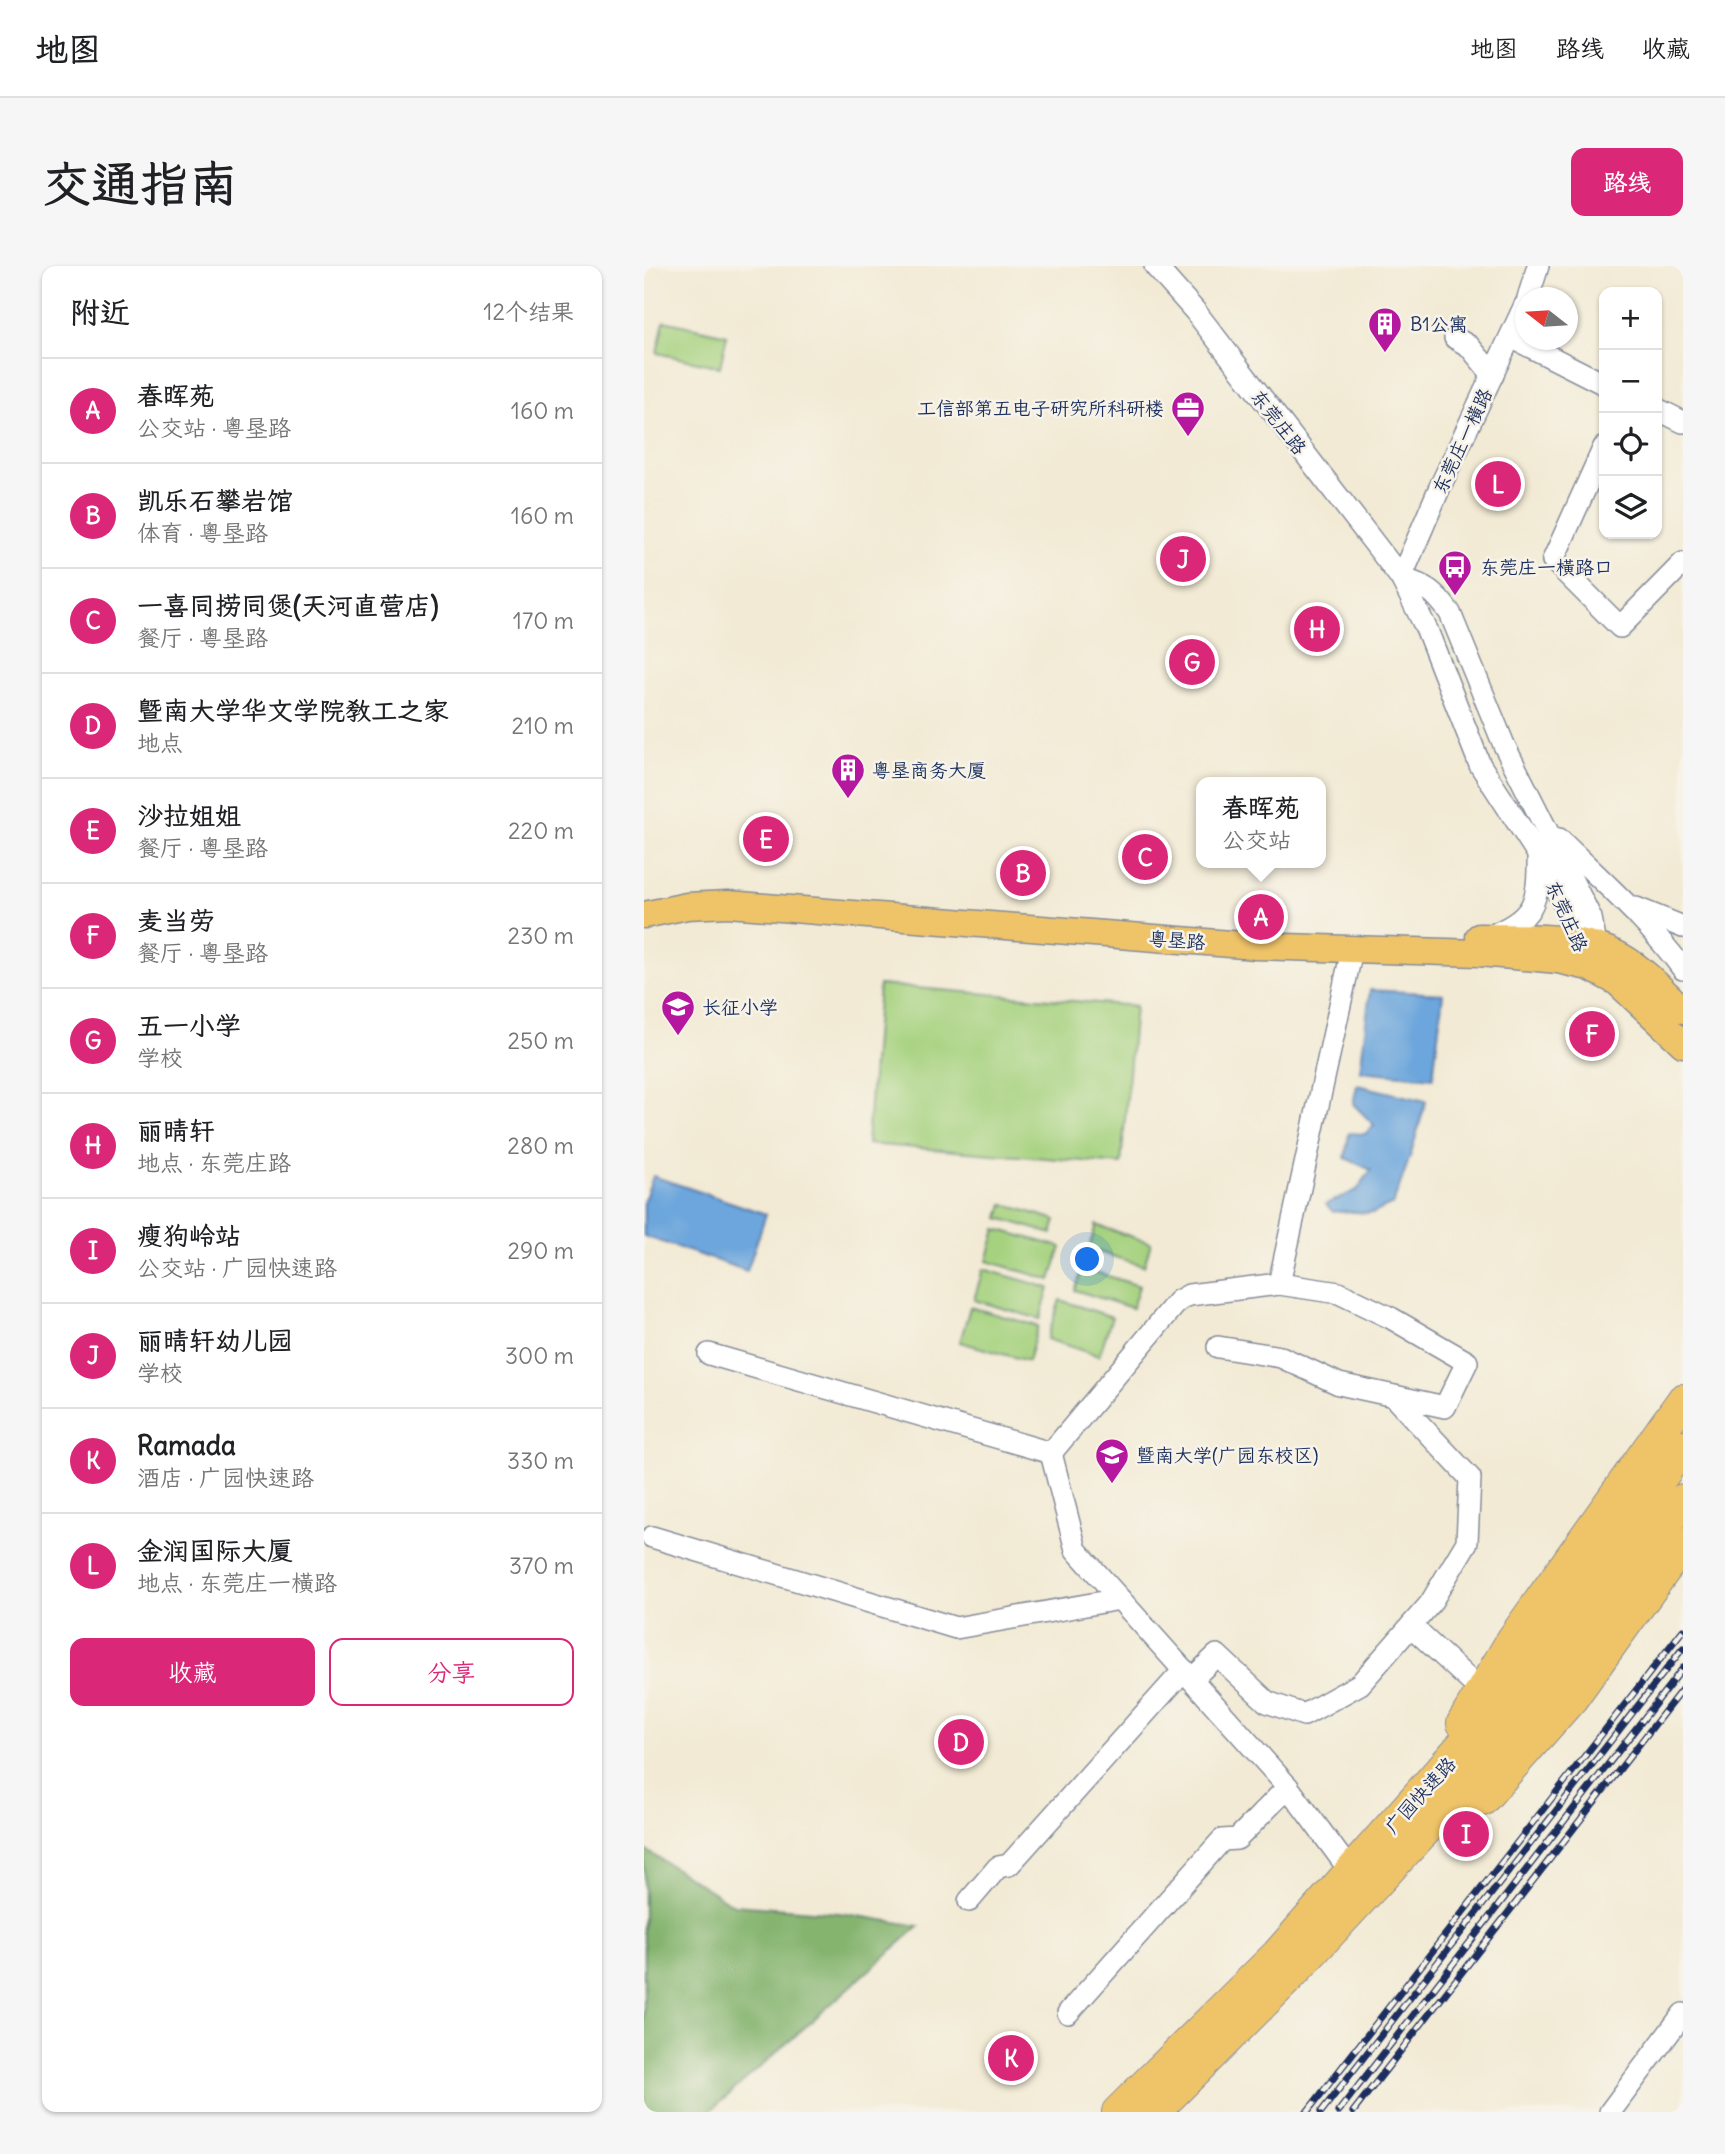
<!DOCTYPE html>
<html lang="zh">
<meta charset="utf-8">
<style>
:root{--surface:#fff;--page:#f6f6f6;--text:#202124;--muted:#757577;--line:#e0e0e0;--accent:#db2777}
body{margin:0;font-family:Delius,"LXGW WenKai TC",sans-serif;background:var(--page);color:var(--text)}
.controls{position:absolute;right:21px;top:21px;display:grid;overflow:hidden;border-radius:14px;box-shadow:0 2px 5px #0004}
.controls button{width:63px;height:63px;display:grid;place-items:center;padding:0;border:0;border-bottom:2px solid var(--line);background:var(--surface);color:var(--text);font:35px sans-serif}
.compass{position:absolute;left:871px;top:21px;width:63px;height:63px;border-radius:50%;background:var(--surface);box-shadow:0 2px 5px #0004;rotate:287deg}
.you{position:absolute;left:444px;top:994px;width:24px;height:24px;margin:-18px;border:5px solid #fff;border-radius:50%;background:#1a73e8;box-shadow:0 0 0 10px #1a73e833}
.badge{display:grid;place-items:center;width:46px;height:46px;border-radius:50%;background:var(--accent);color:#fff;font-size:23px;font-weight:700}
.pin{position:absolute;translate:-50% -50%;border:4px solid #fff;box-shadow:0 2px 7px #0006}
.popup{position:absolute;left:552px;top:511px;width:130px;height:91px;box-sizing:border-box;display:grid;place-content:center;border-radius:14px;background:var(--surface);filter:drop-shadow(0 2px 5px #0005);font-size:23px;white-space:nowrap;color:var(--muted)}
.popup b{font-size:26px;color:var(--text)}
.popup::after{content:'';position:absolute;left:50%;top:100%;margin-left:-14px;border:14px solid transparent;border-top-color:var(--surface)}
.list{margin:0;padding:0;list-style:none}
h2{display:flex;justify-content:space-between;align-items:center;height:91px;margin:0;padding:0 28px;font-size:30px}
h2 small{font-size:23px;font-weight:400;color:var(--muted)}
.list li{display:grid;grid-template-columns:46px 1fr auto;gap:21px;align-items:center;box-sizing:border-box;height:105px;padding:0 28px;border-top:2px solid var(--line)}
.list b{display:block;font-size:26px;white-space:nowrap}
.list p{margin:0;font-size:23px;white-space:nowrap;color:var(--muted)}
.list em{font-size:23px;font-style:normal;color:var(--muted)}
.actions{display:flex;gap:14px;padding:21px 28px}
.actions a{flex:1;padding:16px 0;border:2px solid var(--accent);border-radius:14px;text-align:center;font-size:24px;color:var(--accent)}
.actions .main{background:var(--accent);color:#fff}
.icon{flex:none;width:38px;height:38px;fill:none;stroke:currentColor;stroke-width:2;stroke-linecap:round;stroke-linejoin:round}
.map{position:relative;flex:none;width:1039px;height:1846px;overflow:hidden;border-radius:14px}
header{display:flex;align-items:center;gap:42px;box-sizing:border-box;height:98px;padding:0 35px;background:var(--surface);border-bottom:2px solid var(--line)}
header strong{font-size:33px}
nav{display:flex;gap:38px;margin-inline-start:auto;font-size:24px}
.intro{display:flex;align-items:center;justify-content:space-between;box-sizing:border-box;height:168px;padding:0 42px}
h1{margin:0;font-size:49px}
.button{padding:18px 32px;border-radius:14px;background:var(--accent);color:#fff;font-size:24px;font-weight:700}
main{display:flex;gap:42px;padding:0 42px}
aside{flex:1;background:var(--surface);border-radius:14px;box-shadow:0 2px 5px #0004}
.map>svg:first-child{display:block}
.green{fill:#a6d27f;stroke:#60806e;stroke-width:2}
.forest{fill:#84b46e;stroke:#507266;stroke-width:2}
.water{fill:#6ca6dc;stroke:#446a9d;stroke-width:2}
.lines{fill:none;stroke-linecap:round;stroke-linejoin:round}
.minor-casing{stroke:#868c99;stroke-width:24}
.major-casing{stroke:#868c99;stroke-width:29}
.highway-casing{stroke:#868c99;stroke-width:34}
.minor{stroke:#fff;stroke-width:21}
.major{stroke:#efc469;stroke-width:26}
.highway{stroke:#efc469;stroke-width:32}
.rail-casing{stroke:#1b2f5e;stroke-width:7}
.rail{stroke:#f7f3e8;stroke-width:4.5;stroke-dasharray:13;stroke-linecap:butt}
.labels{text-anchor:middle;stroke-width:5;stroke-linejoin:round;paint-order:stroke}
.poi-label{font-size:19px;fill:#1b2f5e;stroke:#f7f3e8;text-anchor:start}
.street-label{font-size:19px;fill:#1b2f5e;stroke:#f7f3e8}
</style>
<header>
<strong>地图</strong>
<nav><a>地图</a><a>路线</a><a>收藏</a></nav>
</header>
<div class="intro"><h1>交通指南</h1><a class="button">路线</a></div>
<main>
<aside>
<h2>附近<small>12个结果</small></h2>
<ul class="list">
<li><span class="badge">A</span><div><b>春晖苑</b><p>公交站 · 粤垦路</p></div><em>160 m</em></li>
<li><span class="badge">B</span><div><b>凯乐石攀岩馆</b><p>体育 · 粤垦路</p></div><em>160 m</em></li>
<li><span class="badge">C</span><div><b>一喜同捞同煲(天河直营店)</b><p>餐厅 · 粤垦路</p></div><em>170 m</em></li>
<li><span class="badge">D</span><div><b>暨南大学华文学院教工之家</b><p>地点</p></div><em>210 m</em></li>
<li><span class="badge">E</span><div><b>沙拉姐姐</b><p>餐厅 · 粤垦路</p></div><em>220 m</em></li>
<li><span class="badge">F</span><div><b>麦当劳</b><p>餐厅 · 粤垦路</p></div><em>230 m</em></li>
<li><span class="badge">G</span><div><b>五一小学</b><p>学校</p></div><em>250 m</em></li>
<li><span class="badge">H</span><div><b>丽晴轩</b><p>地点 · 东莞庄路</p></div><em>280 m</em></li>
<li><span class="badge">I</span><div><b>瘦狗岭站</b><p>公交站 · 广园快速路</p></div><em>290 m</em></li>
<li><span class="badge">J</span><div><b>丽晴轩幼儿园</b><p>学校</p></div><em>300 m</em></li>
<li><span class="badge">K</span><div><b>Ramada</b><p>酒店 · 广园快速路</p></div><em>330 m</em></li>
<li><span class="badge">L</span><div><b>金润国际大厦</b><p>地点 · 东莞庄一横路</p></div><em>370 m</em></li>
</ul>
<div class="actions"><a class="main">收藏</a><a>分享</a></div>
</aside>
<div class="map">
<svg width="1039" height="1846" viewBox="0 0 1039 1846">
<rect width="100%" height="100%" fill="#f7f3e8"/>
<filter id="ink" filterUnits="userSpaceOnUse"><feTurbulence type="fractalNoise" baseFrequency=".0143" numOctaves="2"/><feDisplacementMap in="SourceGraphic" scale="14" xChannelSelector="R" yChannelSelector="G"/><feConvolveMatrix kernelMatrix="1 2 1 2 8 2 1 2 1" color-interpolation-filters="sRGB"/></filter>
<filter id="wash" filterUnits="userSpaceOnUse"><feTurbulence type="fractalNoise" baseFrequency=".00686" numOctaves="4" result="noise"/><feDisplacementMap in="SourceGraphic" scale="28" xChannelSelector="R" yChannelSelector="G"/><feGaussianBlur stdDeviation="1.57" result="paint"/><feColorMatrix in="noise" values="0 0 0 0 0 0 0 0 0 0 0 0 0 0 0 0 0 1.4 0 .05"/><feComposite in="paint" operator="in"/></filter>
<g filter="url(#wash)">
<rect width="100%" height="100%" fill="#f2ead4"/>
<!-- green -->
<g class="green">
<path d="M20 55 83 69 76 101 13 87Z"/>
<path d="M235 719 491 740 477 898 223 878Z"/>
<path d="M359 938 412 954 408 968 355 952Z"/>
<path d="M452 959 507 977 500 1000 445 983Z"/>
<path d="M352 963 417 981 407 1014 343 995Z"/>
<path d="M439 1002 495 1020 488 1042 431 1024Z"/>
<path d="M339 1003 405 1022 396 1053 330 1034Z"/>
<path d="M416 1034 468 1051 455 1090 403 1073Z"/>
<path d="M326 1041 394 1060 384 1095 316 1076Z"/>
</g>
<!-- forest -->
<path class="forest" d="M0 1583 90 1639 195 1647 275 1660 72 1840 63 1846H0Z"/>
<!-- water -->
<g class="water">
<path d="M726 724 799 728 789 812 716 805Z"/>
<path d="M713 819 782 835 767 888 749 938 729 947 688 945 682 938 713 924 727 904 701 892 705 867 721 868 730 859 709 838Z"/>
<path d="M9 910 122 948 103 1005 0 970V935Z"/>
</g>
</g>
<g filter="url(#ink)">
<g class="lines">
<!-- minor casing -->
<g class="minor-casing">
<g id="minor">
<path d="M511 0 551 45 757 312 783 364 836 499 901 599 923 645 940 688"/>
<path d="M884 32 894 0"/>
<path d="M867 71 960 118"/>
<path d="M811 72 825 80 849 109"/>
<path d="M1013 143 1039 156"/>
<path d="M960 181 909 294 976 361 1039 297"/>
<path d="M757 312C783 320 790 325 806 347L860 479 947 652 952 679 948 691"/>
<path d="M757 312 795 223 881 39"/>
<path d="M915 573C959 616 1002 653 1039 703"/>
<path d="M992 642 1039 661"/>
<path d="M846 670C889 653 895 637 894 593"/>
<path d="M574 1081 637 1091 695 1118 801 1141 823 1096 747 1052 695 1027 635 1018"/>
<path d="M65 1088 407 1187 534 1035 545 1029 635 1018 708 684"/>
<path d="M407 1187 432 1284 644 1521 707 1606"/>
<path d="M8 1271 312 1362 476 1333"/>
<path d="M767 1360 837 1425"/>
<path d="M548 1413 573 1389 623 1436 660 1449 716 1418 786 1338 823 1276 826 1212 749 1130"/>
<path d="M325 1635 354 1601 365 1599 540 1404"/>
<path d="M424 1747 578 1574 593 1573 644 1521"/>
<path d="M966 1846 1039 1748"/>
</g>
</g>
<!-- major casing -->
<g class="major-casing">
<g id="major">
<path d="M0 649 43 640 84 638 612 680 835 687 914 694 945 701 973 716 1039 778"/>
<path d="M835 671C882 672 937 667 978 691 1001 704 1020 726 1039 744"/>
</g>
</g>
<!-- highway casing -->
<g class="highway-casing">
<g id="highway">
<path d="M819 1457 869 1373 1039 1134"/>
<path d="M838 1534 928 1432 1039 1278"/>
<path d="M474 1846 633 1689 846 1448 891 1391 1039 1180"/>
<path d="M510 1846 645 1711 848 1492 928 1390 1039 1234"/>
</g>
</g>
<!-- minor -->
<use href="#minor" class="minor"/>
<!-- major -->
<use href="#major" class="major"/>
<!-- highway -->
<use href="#highway" class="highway"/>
<!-- rail casing -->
<g class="rail-casing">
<g id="rail">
<path d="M663 1846 1039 1364"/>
<path d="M677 1846 1039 1382"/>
<path d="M694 1846 1039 1402"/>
<path d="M709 1846 1039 1422"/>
</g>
</g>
<!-- rail -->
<use href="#rail" class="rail"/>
</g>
</g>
<!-- icons -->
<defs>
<g id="building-pin" transform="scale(1.75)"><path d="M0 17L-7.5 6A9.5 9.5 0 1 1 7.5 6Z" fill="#b5179e" stroke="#f7f3e8"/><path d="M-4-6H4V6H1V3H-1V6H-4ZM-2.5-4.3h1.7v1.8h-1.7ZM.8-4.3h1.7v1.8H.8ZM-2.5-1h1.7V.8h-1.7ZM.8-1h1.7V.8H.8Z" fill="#fff"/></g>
<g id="office-pin" transform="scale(1.75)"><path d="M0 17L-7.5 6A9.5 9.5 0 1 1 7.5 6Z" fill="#b5179e" stroke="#f7f3e8"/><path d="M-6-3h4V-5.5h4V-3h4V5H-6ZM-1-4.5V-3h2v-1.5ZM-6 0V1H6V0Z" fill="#fff"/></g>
<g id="bus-pin" transform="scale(1.75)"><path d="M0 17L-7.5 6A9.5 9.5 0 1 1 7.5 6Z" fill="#b5179e" stroke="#f7f3e8"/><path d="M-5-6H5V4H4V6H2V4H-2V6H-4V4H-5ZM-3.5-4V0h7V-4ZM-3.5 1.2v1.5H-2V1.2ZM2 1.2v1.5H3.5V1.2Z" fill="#fff"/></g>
<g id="school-pin" transform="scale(1.75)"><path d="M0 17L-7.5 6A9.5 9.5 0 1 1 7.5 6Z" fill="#b5179e" stroke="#f7f3e8"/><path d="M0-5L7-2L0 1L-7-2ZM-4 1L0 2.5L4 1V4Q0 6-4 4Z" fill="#fff"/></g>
<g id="university-pin" transform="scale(1.75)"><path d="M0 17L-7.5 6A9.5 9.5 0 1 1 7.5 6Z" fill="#b5179e" stroke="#f7f3e8"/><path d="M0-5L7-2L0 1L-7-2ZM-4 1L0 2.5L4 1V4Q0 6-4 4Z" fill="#fff"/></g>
</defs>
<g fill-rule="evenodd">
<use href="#building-pin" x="741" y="58"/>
<use href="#office-pin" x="544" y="142"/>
<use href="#bus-pin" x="811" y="301"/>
<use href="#building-pin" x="204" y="504"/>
<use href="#school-pin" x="34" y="741"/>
<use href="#university-pin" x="468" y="1189"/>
</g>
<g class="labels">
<!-- poi labels -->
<g class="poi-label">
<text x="766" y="65">B1公寓</text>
<text x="520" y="149" text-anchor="end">工信部第五电子研究所科研楼</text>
<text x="836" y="308">东莞庄一横路口</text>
<text x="228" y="511">粤垦商务大厦</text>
<text x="58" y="748">长征小学</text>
<text x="492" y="1196">暨南大学(广园东校区)</text>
</g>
<!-- street labels -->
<g class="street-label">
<text transform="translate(635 156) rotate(52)" y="7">东莞庄路</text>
<text transform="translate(818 175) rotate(-65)" y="7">东莞庄一横路</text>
<text transform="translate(923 650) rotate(66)" y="7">东莞庄路</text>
<text transform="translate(533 674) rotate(4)" y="7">粤垦路</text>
<text transform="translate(776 1529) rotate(-48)" y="7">广园快速路</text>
</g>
</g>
</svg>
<div class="controls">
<button>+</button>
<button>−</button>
<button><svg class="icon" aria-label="locate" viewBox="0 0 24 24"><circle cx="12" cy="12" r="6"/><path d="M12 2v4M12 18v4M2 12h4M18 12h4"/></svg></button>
<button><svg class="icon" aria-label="layers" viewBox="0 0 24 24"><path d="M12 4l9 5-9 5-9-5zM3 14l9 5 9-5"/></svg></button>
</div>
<svg class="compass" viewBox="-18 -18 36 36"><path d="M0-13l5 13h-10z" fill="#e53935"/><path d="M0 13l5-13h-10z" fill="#757577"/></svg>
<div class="you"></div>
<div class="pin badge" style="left:617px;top:651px">A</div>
<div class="popup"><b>春晖苑</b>公交站</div>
<div class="pin badge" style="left:379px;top:607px">B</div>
<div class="pin badge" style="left:501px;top:591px">C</div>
<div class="pin badge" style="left:317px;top:1476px">D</div>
<div class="pin badge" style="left:122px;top:573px">E</div>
<div class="pin badge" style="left:948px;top:768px">F</div>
<div class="pin badge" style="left:548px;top:396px">G</div>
<div class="pin badge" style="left:673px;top:363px">H</div>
<div class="pin badge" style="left:822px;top:1568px">I</div>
<div class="pin badge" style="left:539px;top:293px">J</div>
<div class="pin badge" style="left:367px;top:1792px">K</div>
<div class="pin badge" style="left:854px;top:218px">L</div>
</div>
</main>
